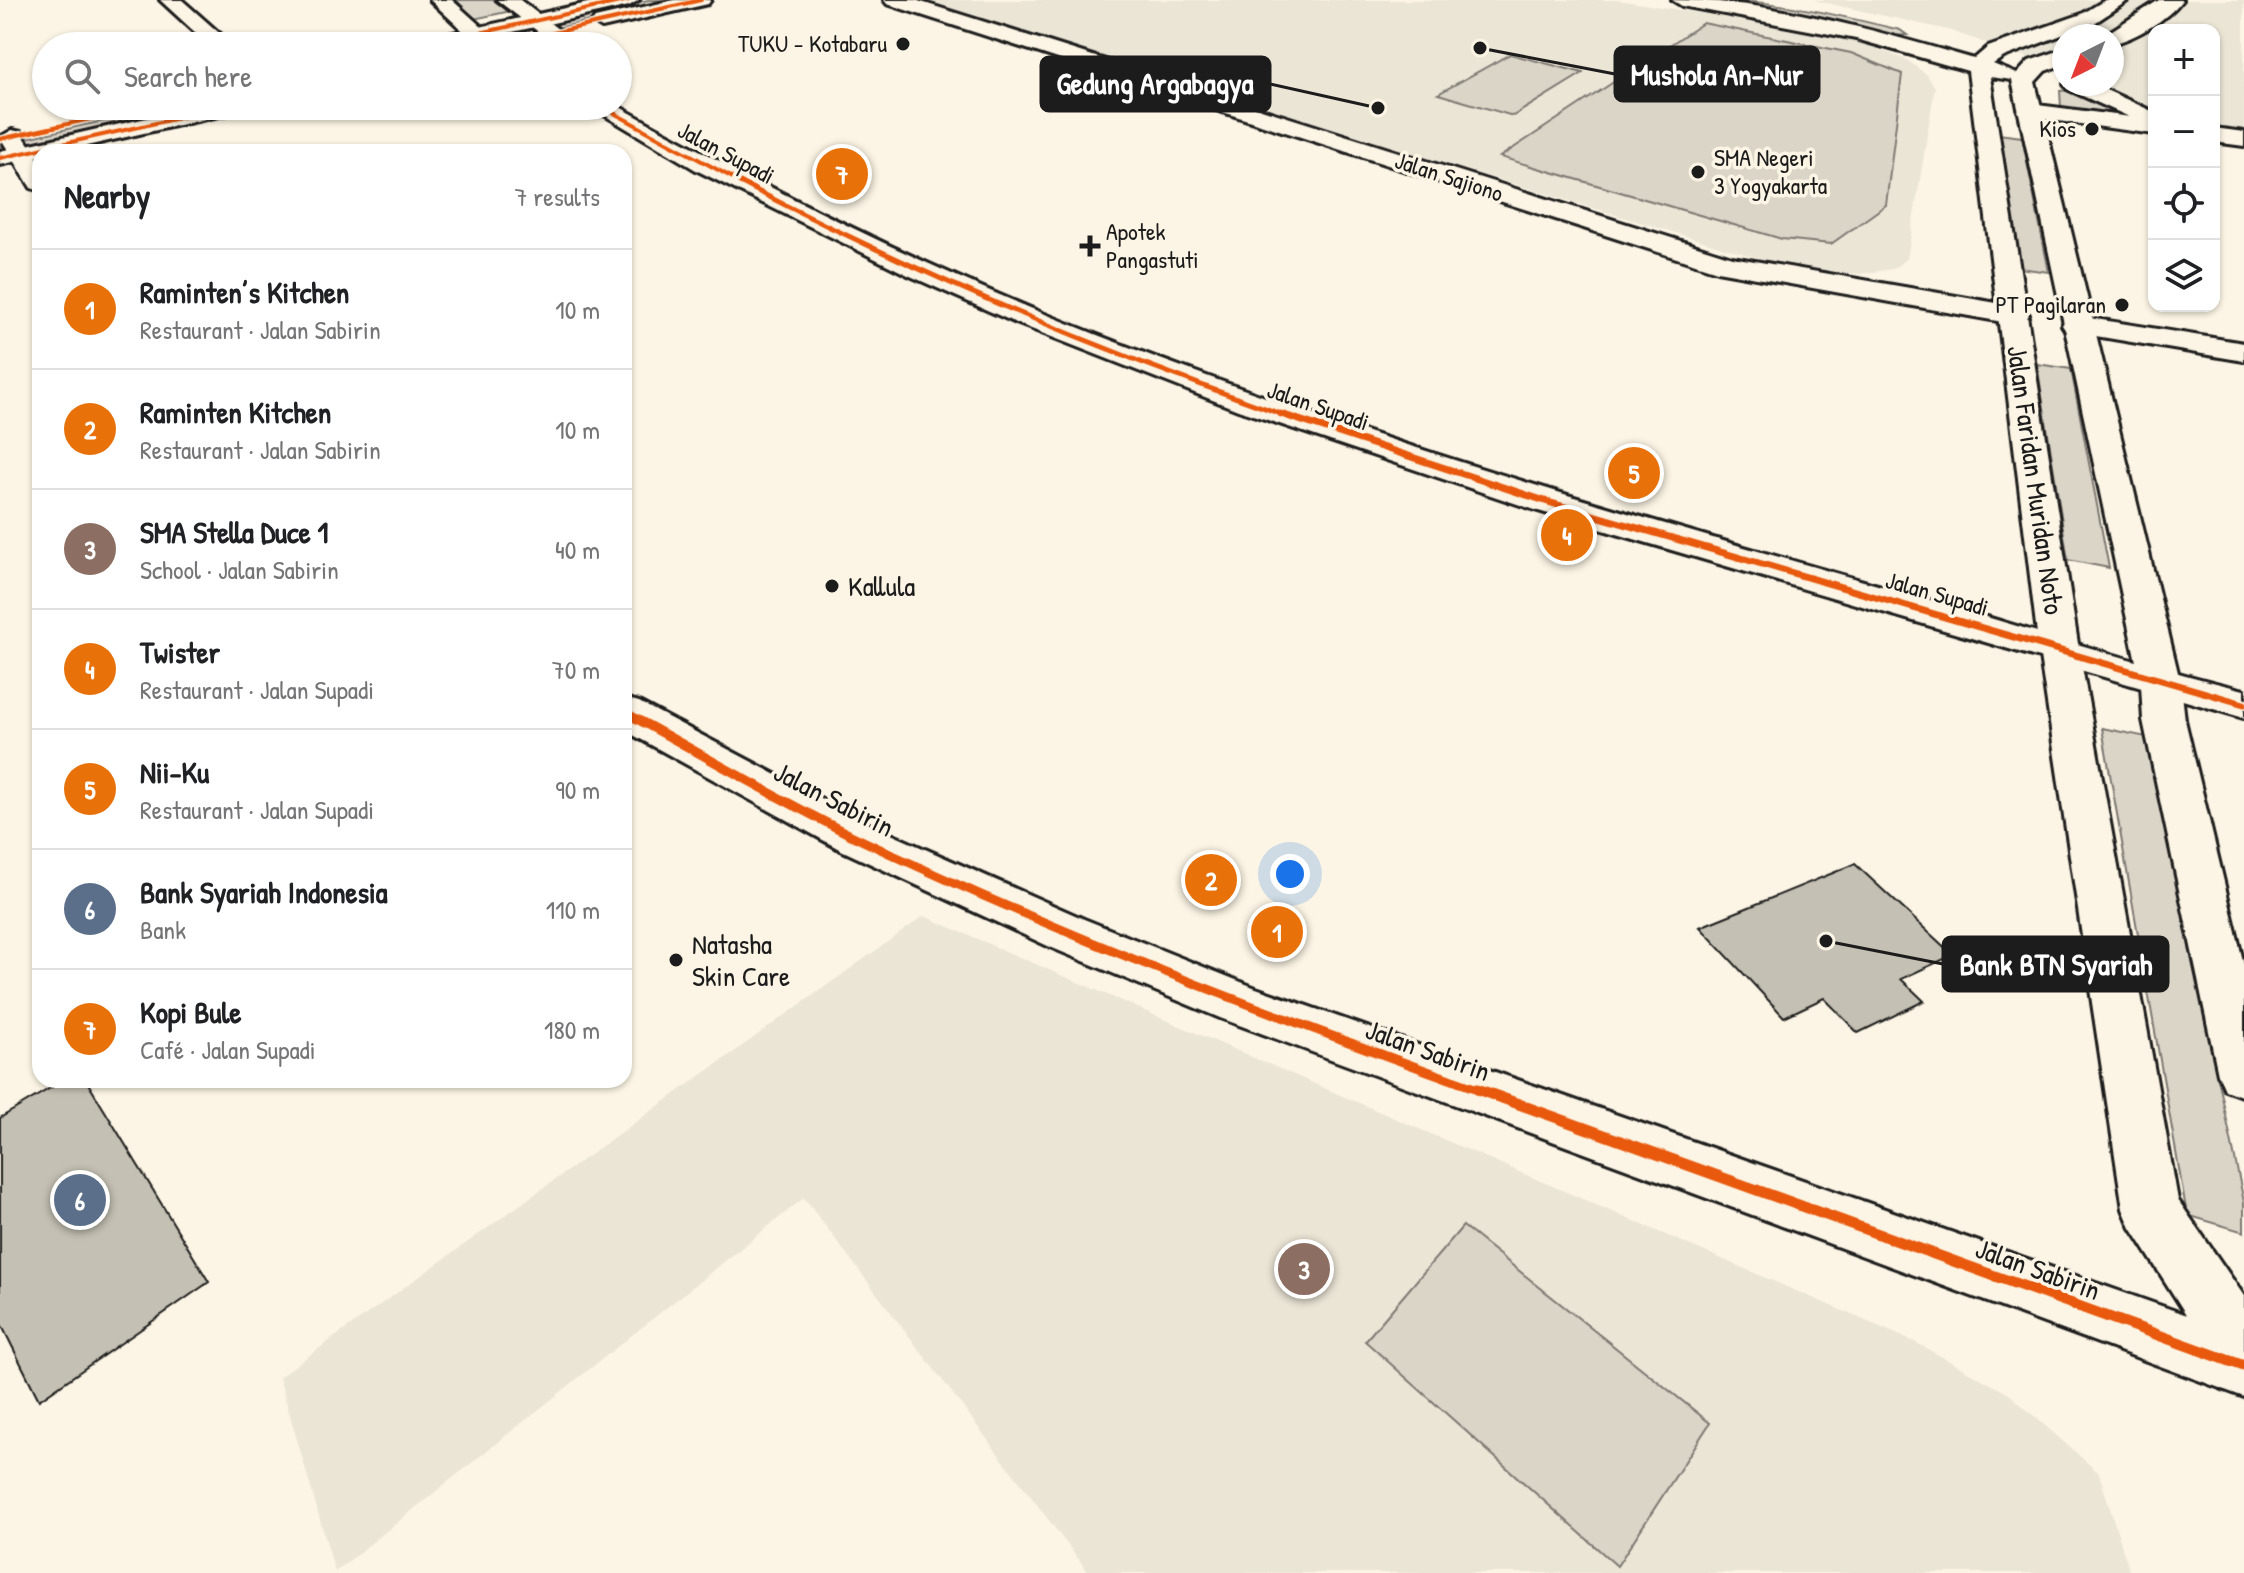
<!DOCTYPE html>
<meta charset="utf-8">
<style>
:root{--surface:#fff;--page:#f6f6f6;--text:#202124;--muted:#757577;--line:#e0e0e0;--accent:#1c1c1c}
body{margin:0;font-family:"Patrick Hand",sans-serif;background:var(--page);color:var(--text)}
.controls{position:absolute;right:24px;top:24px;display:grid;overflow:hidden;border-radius:16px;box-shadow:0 2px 6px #0004}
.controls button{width:72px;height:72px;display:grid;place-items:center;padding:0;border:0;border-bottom:2px solid var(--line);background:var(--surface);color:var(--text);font:40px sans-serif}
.compass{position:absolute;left:2052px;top:24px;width:72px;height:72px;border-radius:50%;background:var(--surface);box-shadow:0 2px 6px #0004;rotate:222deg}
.you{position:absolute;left:1290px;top:874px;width:28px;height:28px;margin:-20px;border:6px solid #fff;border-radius:50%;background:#1a73e8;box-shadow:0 0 0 12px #1a73e833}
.badge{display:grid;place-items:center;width:52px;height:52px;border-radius:50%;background:var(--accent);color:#fff;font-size:26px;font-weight:700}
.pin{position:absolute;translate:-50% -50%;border:4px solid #fff;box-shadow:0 2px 8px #0006}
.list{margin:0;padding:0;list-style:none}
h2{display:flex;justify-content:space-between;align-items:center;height:104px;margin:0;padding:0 32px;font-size:34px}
h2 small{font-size:26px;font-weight:400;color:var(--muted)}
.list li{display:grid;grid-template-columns:52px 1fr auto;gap:24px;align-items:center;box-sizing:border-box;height:120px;padding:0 32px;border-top:2px solid var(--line)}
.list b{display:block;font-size:30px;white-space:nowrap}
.list p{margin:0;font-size:26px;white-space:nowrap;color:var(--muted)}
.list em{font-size:26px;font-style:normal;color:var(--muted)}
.icon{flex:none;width:44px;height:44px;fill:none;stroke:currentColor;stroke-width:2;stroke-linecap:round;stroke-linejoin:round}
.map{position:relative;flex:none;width:2244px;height:1573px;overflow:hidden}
.search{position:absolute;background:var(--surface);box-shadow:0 2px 6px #0004;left:32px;top:32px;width:600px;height:88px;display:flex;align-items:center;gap:20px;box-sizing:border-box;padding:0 28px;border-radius:44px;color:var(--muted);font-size:30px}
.panel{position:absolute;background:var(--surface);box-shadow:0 2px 6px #0004;left:32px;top:144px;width:600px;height:944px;border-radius:24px}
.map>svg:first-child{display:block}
.built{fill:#ebe5d6}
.green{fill:#dbd5c8;stroke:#7c7872;stroke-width:2}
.building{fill:#c4c0b3;stroke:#1c1c1c;stroke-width:2}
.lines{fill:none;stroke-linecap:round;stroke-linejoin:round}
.street-casing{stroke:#1c1c1c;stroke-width:6}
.secondary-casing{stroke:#1c1c1c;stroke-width:6}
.street{fill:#fcf5e5;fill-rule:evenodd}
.secondary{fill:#fcf5e5;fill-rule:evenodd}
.cycleway-far4-casing{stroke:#fcf5e5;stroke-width:7}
.cycleway-far3-casing{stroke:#fcf5e5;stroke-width:8}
.cycleway-far2-casing{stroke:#fcf5e5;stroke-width:11}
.cycleway-far1-casing{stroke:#fcf5e5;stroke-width:14}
.cycleway-casing{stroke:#fcf5e5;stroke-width:16}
.cycleway-far4{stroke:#e8590c;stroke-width:4}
.cycleway-far3{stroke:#e8590c;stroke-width:5}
.cycleway-far2{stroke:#e8590c;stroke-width:7}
.cycleway-far1{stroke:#e8590c;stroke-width:9}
.cycleway{stroke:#e8590c;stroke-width:11}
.poi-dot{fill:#1c1c1c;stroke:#fcf5e5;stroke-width:3}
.labels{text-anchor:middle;stroke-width:7;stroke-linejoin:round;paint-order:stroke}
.far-poi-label{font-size:24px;fill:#1c1c1c;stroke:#fcf5e5;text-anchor:end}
.far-street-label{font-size:24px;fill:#1c1c1c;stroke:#fcf5e5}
.street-label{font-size:28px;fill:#1c1c1c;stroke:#fcf5e5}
.poi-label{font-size:28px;fill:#1c1c1c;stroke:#fcf5e5;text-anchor:start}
.leader{fill:none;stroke:#1c1c1c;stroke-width:3}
.callout-dot{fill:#1c1c1c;stroke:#fcf5e5;stroke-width:3}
.callout{fill:#1c1c1c;stroke:#1c1c1c;stroke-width:3}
.callout-label{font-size:30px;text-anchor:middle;font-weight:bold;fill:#fff}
</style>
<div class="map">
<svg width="2244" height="1573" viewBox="0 0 2244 1573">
<rect width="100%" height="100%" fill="#fcf5e5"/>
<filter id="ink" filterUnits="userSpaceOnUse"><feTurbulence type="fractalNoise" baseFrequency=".0125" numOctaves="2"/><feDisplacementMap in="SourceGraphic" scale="16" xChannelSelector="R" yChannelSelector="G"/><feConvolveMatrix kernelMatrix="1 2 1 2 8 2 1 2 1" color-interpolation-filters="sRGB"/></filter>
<g filter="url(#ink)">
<!-- built -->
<g class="built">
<path d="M926 0H1618L1845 37 1907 60 1926 74 1935 87 1907 259 1893 269 1859 274 1809 270 1755 257 1136 70Z"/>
<path d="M1813 0H2244V131L2214 128V30H2154V110L2099 84H2112V36H2064V70L1948 30Z"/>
<path d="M924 916 1915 1342 2009 1394 2099 1473 2130 1573H1089L804 1198 335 1572 279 1377Z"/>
</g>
<!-- green -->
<g class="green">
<path d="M456 0H496L511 11 474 19Z"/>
<path d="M648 0H683L477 46H442Z"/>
<path d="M1713 0C1777 0 1838 15 1900 30L1907 35 1892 36Z"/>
<path d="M1703 23 1851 53 1902 74 1886 205 1831 244 1782 239 1500 157Z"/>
<path d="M1510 54 1583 73 1513 116 1438 94Z"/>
<path d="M2071 90 2130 117 2061 107 2060 91Z"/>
<path d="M170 106H210L0 153V144Z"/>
<path d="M1998 134 2022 137 2049 272 2020 268Z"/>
<path d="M2037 364 2071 369 2109 568 2068 560Z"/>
<path d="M2102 728 2147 737 2244 1202V1232L2187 1215Z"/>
<path d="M1463 1226 1710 1423 1617 1566 1365 1341Z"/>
</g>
<!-- building -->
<g class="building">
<path d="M1855 864 1953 955 1901 979 1924 1001 1858 1033 1824 998 1784 1017 1700 927Z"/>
<path d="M64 1080H86L209 1282 39 1400 0 1322V1118Z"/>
</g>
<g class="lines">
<!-- street casing -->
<g class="street-casing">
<g id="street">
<path d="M160 0H182L234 46H210Z"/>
<path d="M430 0H452L503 46H479Z"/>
<path d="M497 0H520L563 33 559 37H545Z"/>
<path d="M884 0H915L1732 257 2014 306 2024 309 2029 315 2024 321 2014 324 1717 271 887 4Z"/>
<path d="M2030 104 2154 120V134L2022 116 2018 111Z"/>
<path d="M589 106H618C755 182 895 252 1040 312 1310 422 1588 503 1867 582 1993 617 2117 659 2244 690V718L1535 510 1238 410 1016 323 908 275 696 170Z"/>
<path d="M2214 128 2244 132V146L2214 142Z"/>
<path d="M12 130 21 132 40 162V191L31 188 0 137Z"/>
<path d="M2077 316 2244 343V361L2066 331 2062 325 2066 319Z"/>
<path d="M624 698 639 702 873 826 1084 919 1256 988 2244 1335V1397L1220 1018 1050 947 841 850 624 730Z"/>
</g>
</g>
<!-- secondary casing -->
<g class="secondary-casing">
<g id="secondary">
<path d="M601 0H639L629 6 450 46H410L421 40Z"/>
<path d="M674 0H711L708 4 602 28 592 22 595 18Z"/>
<path d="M1672 0C1774 0 1876 31 1974 59L1988 47 2082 14 2105 0H2129L2096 22 2004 57 1993 64 2017 74 2029 61 2064 49V64L2045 71 2035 82 2181 685 2185 720 2244 965V1097L2225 1090 2218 1074 2143 720 2141 685 2012 80 1990 77 2079 650 2178 1200 2244 1296V1380L2222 1371 2131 1228 2123 1209 2039 650 1968 71 1856 39 1682 6Z"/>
<path d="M2159 0H2182C2167 20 2136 38 2112 44V36H2103Z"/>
<path d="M2064 84H2093L2154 112V128L2067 89Z"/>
<path d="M200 106H244L232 113 60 152H40V156L0 165V151Z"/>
</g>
</g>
<!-- street -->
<use href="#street" class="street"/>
<!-- secondary -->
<use href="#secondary" class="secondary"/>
<!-- cycleway-far4 casing -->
<g class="cycleway-far4-casing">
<g id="cycleway-far4">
<path d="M421 46 629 0"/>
<path d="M495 46 701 0"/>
<path d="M601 106 742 183"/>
<path d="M0 139 149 106"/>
<path d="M0 158 232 106"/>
</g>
</g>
<!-- cycleway-far3 casing -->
<g class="cycleway-far3-casing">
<path id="cycleway-far3" d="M738 181C915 273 1099 350 1287 416"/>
</g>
<!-- cycleway-far2 casing -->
<g class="cycleway-far2-casing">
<path id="cycleway-far2" d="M1281 414 1548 502 2244 704"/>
</g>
<!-- cycleway-far1 casing -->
<g class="cycleway-far1-casing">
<path id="cycleway-far1" d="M624 712C702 754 779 800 859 839 1062 936 1271 1015 1483 1091"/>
</g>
<!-- cycleway casing -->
<g class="cycleway-casing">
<path id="cycleway" d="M1477 1089 2244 1366"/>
</g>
<!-- cycleway-far4 -->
<use href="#cycleway-far4" class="cycleway-far4"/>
<!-- cycleway-far3 -->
<use href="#cycleway-far3" class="cycleway-far3"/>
<!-- cycleway-far2 -->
<use href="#cycleway-far2" class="cycleway-far2"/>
<!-- cycleway-far1 -->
<use href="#cycleway-far1" class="cycleway-far1"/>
<!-- cycleway -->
<use href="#cycleway" class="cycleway"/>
</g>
</g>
<!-- markers -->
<g class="poi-dot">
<circle cx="903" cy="44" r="8"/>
<circle cx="2092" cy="129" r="8"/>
<circle cx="1698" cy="172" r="8"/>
<path d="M1086 234h8v8h8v8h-8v8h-8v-8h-8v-8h8z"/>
<circle cx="2122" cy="305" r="8"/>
<circle cx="832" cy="586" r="8"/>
<circle cx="676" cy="960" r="8"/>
</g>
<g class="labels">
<!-- far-poi labels -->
<g class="far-poi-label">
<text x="887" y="52">TUKU - Kotabaru</text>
<text x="2076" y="137">Kios</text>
<text x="1714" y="166" text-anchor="start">SMA Negeri<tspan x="1714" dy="28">3 Yogyakarta</tspan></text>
<text x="1106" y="240" text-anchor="start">Apotek<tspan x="1106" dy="28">Pangastuti</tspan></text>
<text x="2106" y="313">PT Pagilaran</text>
</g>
<!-- far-street labels -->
<g class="far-street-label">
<text transform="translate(726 153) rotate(28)" y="8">Jalan Supadi</text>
<text transform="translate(1449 177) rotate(18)" y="8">Jalan Sajiono</text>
<text transform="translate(1318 406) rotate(19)" y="8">Jalan Supadi</text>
<text transform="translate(1937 594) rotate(16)" y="8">Jalan Supadi</text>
</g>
<!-- street labels -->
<g class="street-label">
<text transform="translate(2036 480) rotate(82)" y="10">Jalan Faridan Muridan Noto</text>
<text transform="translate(834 799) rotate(27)" y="10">Jalan Sabirin</text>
<text transform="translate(1428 1050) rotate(20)" y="10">Jalan Sabirin</text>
<text transform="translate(2038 1269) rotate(20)" y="10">Jalan Sabirin</text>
</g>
<!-- poi labels -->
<g class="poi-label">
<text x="848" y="596">Kallula</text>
<text x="692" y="954">Natasha<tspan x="692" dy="32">Skin Care</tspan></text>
</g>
</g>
<!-- callouts -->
<path class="leader" d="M1480 48L1615 74M1378 108L1270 84M1826 941L1943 964"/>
<g class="callout-dot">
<circle cx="1480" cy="48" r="8"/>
<circle cx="1378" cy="108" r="8"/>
<circle cx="1826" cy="941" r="8"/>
</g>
<g class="callout">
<rect x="1615" y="47" width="204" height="54" rx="8"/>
<rect x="1041" y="57" width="229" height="54" rx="8"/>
<rect x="1943" y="937" width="225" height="54" rx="8"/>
</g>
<g class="callout-label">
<text x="1717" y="85">Mushola An-Nur</text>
<text x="1155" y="94">Gedung Argabagya</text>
<text x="2056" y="975">Bank BTN Syariah</text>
</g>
</svg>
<div class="controls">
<button>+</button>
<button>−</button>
<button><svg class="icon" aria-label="locate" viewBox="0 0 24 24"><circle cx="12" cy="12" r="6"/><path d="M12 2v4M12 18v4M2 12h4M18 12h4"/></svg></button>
<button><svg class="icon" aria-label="layers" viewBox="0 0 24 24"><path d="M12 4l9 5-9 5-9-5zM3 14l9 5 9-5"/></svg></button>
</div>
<svg class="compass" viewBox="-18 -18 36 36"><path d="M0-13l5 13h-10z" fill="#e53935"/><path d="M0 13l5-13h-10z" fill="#757577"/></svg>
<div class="you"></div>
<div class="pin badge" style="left:1277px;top:932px;background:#e8710a">1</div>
<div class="pin badge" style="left:1211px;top:880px;background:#e8710a">2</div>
<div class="pin badge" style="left:1304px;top:1269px;background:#8d6e63">3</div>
<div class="pin badge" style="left:1567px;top:535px;background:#e8710a">4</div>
<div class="pin badge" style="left:1634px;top:473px;background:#e8710a">5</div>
<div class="pin badge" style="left:80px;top:1200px;background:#5c6f8a">6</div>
<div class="pin badge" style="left:842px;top:174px;background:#e8710a">7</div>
<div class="search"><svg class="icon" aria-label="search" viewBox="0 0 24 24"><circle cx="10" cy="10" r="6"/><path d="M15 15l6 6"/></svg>Search here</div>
<section class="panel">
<h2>Nearby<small>7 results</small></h2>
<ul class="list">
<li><span class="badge" style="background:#e8710a">1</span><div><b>Raminten’s Kitchen</b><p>Restaurant · Jalan Sabirin</p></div><em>10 m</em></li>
<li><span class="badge" style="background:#e8710a">2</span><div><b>Raminten Kitchen</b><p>Restaurant · Jalan Sabirin</p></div><em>10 m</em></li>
<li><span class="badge" style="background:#8d6e63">3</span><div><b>SMA Stella Duce 1</b><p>School · Jalan Sabirin</p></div><em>40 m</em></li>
<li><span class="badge" style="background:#e8710a">4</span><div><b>Twister</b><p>Restaurant · Jalan Supadi</p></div><em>70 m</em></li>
<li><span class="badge" style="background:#e8710a">5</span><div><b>Nii-Ku</b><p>Restaurant · Jalan Supadi</p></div><em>90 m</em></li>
<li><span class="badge" style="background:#5c6f8a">6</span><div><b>Bank Syariah Indonesia</b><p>Bank</p></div><em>110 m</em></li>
<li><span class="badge" style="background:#e8710a">7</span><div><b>Kopi Bule</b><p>Café · Jalan Supadi</p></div><em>180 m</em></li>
</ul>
</section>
</div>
